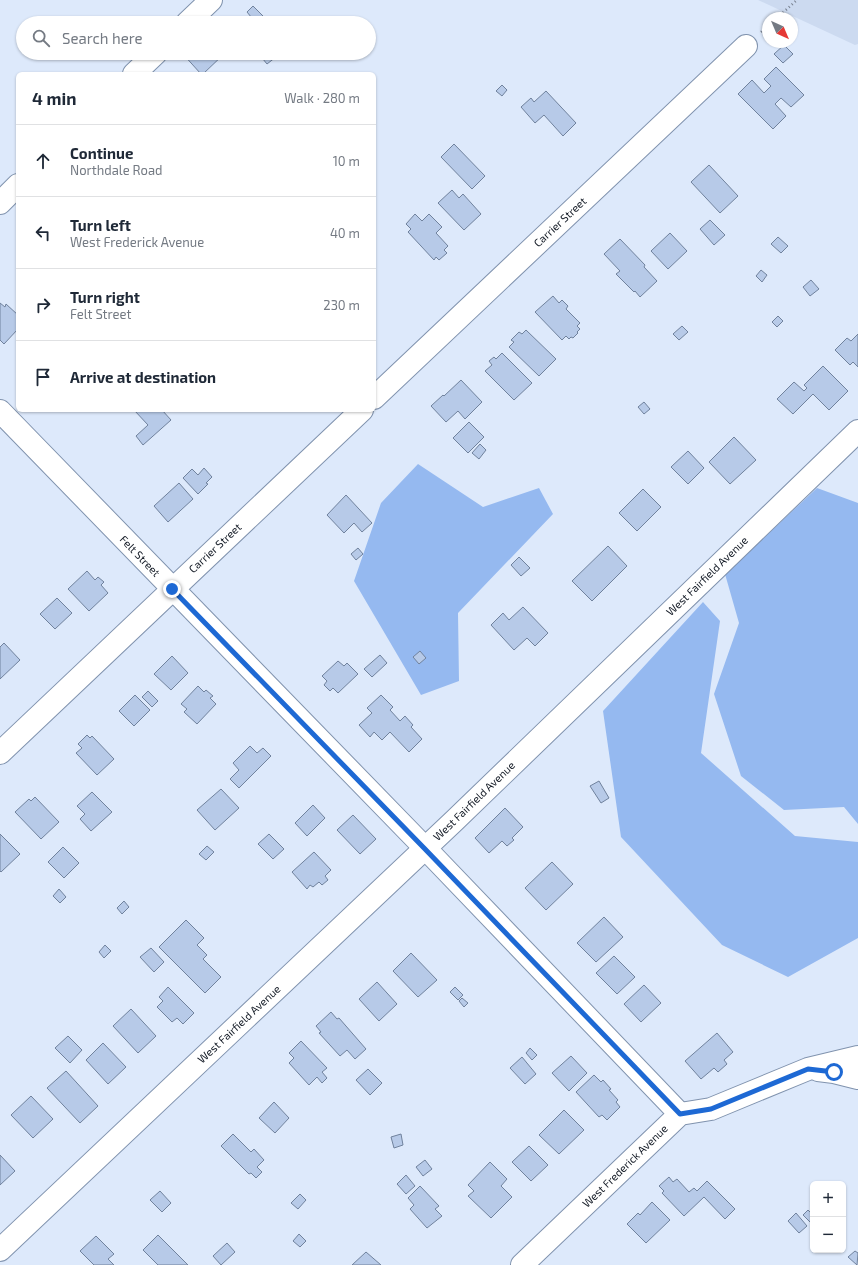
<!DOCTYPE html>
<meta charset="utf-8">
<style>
:root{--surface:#fff;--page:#f6f6f7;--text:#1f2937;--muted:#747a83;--line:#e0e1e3}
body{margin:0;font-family:"Exo 2",sans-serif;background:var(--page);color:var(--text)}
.controls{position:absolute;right:12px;bottom:12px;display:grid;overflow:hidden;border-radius:6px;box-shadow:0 1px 3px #0004}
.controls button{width:36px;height:36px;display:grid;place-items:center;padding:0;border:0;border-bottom:1px solid var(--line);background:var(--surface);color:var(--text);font:20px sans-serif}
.compass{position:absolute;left:762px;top:12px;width:36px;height:36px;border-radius:50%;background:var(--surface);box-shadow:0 1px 3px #0004;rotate:136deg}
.stop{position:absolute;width:12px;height:12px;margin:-9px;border:3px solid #1e69d4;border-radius:50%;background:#fff}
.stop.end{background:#1e69d4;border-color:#fff;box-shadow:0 1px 4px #0008}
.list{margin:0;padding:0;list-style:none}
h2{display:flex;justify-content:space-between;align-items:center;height:52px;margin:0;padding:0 16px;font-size:17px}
h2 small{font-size:13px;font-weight:400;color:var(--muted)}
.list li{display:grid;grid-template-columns:26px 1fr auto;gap:12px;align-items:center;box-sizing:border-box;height:72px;padding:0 16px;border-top:1px solid var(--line)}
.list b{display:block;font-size:15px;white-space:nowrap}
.list p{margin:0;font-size:13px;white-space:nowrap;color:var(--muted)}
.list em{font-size:13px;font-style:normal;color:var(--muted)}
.icon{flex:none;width:22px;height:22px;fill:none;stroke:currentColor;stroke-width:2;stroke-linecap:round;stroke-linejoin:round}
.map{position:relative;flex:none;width:858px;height:1265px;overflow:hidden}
.search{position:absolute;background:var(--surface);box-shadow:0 1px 3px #0004;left:16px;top:16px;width:360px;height:44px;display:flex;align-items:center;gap:10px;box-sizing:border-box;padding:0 14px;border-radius:22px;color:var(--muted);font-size:15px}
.panel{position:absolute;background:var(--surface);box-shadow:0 1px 3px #0004;left:16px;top:72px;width:360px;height:340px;border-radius:6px}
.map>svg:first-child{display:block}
.built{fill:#ccdaf0}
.green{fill:#95b9f0}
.building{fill:#b7cae8;stroke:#70829d}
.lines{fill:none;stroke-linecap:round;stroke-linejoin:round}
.minor-casing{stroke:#8093ae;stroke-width:24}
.path{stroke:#757e8c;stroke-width:2.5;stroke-dasharray:1 3;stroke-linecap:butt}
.minor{stroke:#fff;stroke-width:22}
.route{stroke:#1e69d4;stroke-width:5}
.labels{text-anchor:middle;stroke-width:3;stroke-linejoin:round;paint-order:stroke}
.street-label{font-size:11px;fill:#131a25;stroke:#fff}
</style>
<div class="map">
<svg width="858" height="1265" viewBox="0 0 858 1265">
<rect width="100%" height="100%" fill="#dde9fb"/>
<!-- built -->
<path class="built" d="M758 0H858V44L855 45Z"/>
<!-- green -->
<g class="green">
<path d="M418 464 483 507 539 488 553 514 458 613 459 681 421 695 354 581 381 503Z"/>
<path d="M817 488 858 503V824L844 807 784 810 741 776 714 694 739 623 725 574Z"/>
<path d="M703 602 720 621 701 753 795 836 858 842V938L788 977 722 945 621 837 603 711Z"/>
</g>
<!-- building -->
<g class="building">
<path d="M253 6 266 19 262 23H256L247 12Z"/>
<path d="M784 45 793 54 783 63 774 54Z"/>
<path d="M182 53H225L203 74H201Z"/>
<path d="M258 53H281L267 64Z"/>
<path d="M776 67 804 95 791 107 781 98 775 104 786 116 773 129 738 94 752 80 764 93 771 86 764 79Z"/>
<path d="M502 85 507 90 502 96 496 91Z"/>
<path d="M546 91 576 123 563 136 544 115 535 123 521 107 531 98 534 102Z"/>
<path d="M454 144 485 176 472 189 441 157Z"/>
<path d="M709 165 738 196 720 213 691 182Z"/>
<path d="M452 190 459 198 463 194 481 214 464 230 438 203Z"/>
<path d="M415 214 422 221 429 214 442 227 436 233 448 246 444 250 447 253 439 260 436 257 434 260 408 232 411 229 406 224Z"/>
<path d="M710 220 725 235 714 245 700 229Z"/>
<path d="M670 233 687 251 668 269 651 251Z"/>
<path d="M778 237 788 246 781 253 771 244Z"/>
<path d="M620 239 645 265 644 267 657 281 640 297 635 291 634 292 616 274 620 271 604 254Z"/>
<path d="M761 270 767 275 762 282 756 276Z"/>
<path d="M811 280 819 289 810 296 803 287Z"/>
<path d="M553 296 559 303 562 300 568 306 566 309 580 323 577 326 580 329 577 332 578 333 573 338 571 337 569 339 566 336 562 340 535 312Z"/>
<path d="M0 303 5 307 6 304 18 315V329L4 344 0 340Z"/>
<path d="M778 316 783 321 777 327 772 322Z"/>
<path d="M682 326 688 332 679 340 673 334Z"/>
<path d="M526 330 556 359 539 376 509 347 514 342 511 340 519 332 522 334Z"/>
<path d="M858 334V367L853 362 850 365 835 350 847 338 851 341Z"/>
<path d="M502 353 532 383 514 400 485 371 492 365 489 361 494 357 496 359Z"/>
<path d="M823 366 848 391 829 410 813 394 793 414 777 399 794 382 804 391 807 388 804 385Z"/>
<path d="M461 380 482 402 465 419 458 411 446 422 431 406 443 395 444 396Z"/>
<path d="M644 402 650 409 644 414 638 407Z"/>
<path d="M134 410H162L171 420 143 445 136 436 148 425Z"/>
<path d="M469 422 484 437 468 453 453 438Z"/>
<path d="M734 437 756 460 730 484 709 462Z"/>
<path d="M480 444 486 450 479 459 472 453Z"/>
<path d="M688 451 704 468 688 484 671 467Z"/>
<path d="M204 468 212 477 206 483 208 484 198 494 183 478 192 469 198 475Z"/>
<path d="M179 483 193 499 168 522 154 506Z"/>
<path d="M643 489 661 507 637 531 619 513Z"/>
<path d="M346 495 372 523 362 532 354 523 344 533 327 515Z"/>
<path d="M608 546 627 566 592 601 572 581Z"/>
<path d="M358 548 363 554 356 560 351 554Z"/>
<path d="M519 557 530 568 521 576 511 565Z"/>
<path d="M87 571 95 580 98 577 104 582 101 585 108 593 89 611 68 589Z"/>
<path d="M57 598 72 613 55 629 40 614Z"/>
<path d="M523 607 548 633 535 646 527 638 514 650 491 625 503 613 509 620Z"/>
<path d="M4 643 20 660 0 679V647Z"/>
<path d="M420 651 426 658 419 664 413 657Z"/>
<path d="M380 655 387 663 372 677 364 669Z"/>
<path d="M172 656 188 673 171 690 154 674Z"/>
<path d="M338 661 344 666 347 663 358 674 338 693 333 688 330 691 324 685 327 681 322 676Z"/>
<path d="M198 686 204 692 206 690 213 696 210 698 216 704 197 724 184 712 187 709 181 704Z"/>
<path d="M148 691 158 701 152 707 142 697Z"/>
<path d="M135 695 150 710 134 726 119 711Z"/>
<path d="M381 695 393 707 390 710 400 721 405 716 413 725 411 727 422 739 409 752 390 732 382 740 374 732 370 737 359 725 372 713 367 708Z"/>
<path d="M87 735 90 738 92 736 114 759 97 775 76 753 82 748 78 744Z"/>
<path d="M250 746 257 753 263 748 271 756 239 788 230 779 239 770 233 763Z"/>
<path d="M599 781 609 798 601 803 590 786Z"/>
<path d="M221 789 239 808 215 830 197 810Z"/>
<path d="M92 792 112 812 91 831 80 819 85 814 77 806Z"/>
<path d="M35 797 59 822 41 839 15 812 29 799 31 801Z"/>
<path d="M313 805 325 818 307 836 295 823Z"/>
<path d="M505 808 523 827 512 838 514 840 507 846 502 841 489 853 475 838Z"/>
<path d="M353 815 376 839 360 854 337 830Z"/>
<path d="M0 834 20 854 1 872 0 871Z"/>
<path d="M269 834 284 849 273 859 258 844Z"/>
<path d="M207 846 214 852 206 860 199 854Z"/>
<path d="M63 847 79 863 64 878 48 862Z"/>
<path d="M314 852 331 870 325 876 328 880 322 885 319 882 313 887 310 885 307 889 292 872Z"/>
<path d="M552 862 573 884 546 910 525 888Z"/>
<path d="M59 889 66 897 60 903 53 896Z"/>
<path d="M124 901 129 907 122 914 117 908Z"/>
<path d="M604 917 623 937 596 962 577 943Z"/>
<path d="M186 920 204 938 197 945 207 955 203 959 221 977 205 993 159 947Z"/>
<path d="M105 945 111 951 104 958 99 952Z"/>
<path d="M151 948 164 962 154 972 140 957Z"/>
<path d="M411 953 437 980 418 997 393 971Z"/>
<path d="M614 956 635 977 617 994 596 973Z"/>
<path d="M377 982 397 1004 379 1021 359 999Z"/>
<path d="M644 985 661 1003 641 1022 624 1004Z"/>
<path d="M168 987 194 1013 183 1024 177 1018 172 1022 157 1007 163 1001 159 997Z"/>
<path d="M455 987 463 995 458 1000 450 992Z"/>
<path d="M462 998 468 1003 464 1007 459 1001Z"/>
<path d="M131 1009 156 1036 138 1053 113 1026Z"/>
<path d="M331 1012 337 1019 339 1018 366 1049 355 1059 347 1050 340 1056 319 1033 321 1032 316 1026Z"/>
<path d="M717 1033 733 1052 724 1060 727 1064 718 1072 714 1068 701 1079 685 1061Z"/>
<path d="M68 1036 82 1050 70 1063 55 1048Z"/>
<path d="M301 1041 327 1068 322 1072 327 1078 322 1083 317 1077 309 1085 289 1063 294 1058 289 1053Z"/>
<path d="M103 1043 126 1067 108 1084 86 1060Z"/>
<path d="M530 1048 537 1055 532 1060 526 1053Z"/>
<path d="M571 1056 587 1073 569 1091 552 1073Z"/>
<path d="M522 1057 536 1074 525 1084 510 1068Z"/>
<path d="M368 1069 382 1083 370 1095 356 1080Z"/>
<path d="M66 1071 98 1106 80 1123 47 1088Z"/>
<path d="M594 1075 601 1082 603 1080 611 1089 609 1090 618 1100 616 1102 620 1107 607 1120 602 1115 599 1117 576 1092Z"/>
<path d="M31 1096 53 1119 33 1138 11 1115Z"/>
<path d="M274 1102 289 1118 275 1133 259 1118Z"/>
<path d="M564 1110 584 1130 559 1154 539 1135Z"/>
<path d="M233 1134 251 1152 254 1149 264 1160 257 1167 262 1172 256 1178 251 1173 249 1174 221 1146Z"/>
<path d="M401 1134 403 1145 394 1148 391 1137Z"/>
<path d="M529 1146 548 1165 531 1181 512 1162Z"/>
<path d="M0 1155 15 1171 0 1185Z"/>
<path d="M425 1160 432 1169 423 1176 416 1167Z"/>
<path d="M490 1162 507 1179 501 1186 512 1197 491 1218 468 1196 474 1191 468 1185Z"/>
<path d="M406 1175 415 1186 406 1194 397 1184Z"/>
<path d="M669 1177 673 1182 677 1179 689 1192 694 1188 697 1191 707 1181 735 1209 725 1219 704 1197 684 1216 662 1193 664 1191 659 1186Z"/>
<path d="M420 1186 439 1206 435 1209 442 1216 427 1228 410 1209 414 1205 408 1198Z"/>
<path d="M160 1191 171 1203 162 1212 150 1200Z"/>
<path d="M300 1194 306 1200 298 1209 291 1203Z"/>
<path d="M652 1202 670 1220 646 1243 627 1224 638 1213 640 1215Z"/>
<path d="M808 1210 813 1215V1221L811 1223 803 1215Z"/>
<path d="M796 1213 807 1226 799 1233 788 1221Z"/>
<path d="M299 1234 306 1241 300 1247 293 1241Z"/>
<path d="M158 1235 188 1265H158L143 1250Z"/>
<path d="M96 1236 114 1254 108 1259 114 1265H94L80 1251Z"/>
<path d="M227 1243 235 1252 221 1265 213 1256Z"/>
<path d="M855 1251 858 1253 857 1265 848 1257Z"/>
<path d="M366 1252 381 1265H352Z"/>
</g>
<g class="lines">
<!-- minor casing -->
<g class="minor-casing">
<g id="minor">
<path d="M187 23 211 0"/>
<path d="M134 74 156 53"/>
<path d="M0 203 18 185"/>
<path d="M374 398 746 46"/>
<path d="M0 411 425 848 680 1114"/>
<path d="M0 753 362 410"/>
<path d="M818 1070 834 1072 858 1078"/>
<path d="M0 1250 454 821 858 431"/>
<path d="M522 1265 680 1114 711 1109 808 1069 858 1057"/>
</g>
</g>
<!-- path -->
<g class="path">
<path d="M777 18 797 0"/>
<path d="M761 32 768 26"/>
</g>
<!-- minor -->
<use href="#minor" class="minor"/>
</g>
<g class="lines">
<!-- route -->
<path class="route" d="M172 589 424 848 680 1114 711 1109 808 1069 834 1072"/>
</g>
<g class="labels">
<!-- street labels -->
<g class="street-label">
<text transform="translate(560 222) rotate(-43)" y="4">Carrier Street</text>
<text transform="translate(215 548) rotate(-43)" y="4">Carrier Street</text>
<text transform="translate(140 556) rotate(46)" y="4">Felt Street</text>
<text transform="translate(707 576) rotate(-44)" y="4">West Fairfield Avenue</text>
<text transform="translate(474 801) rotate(-44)" y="4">West Fairfield Avenue</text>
<text transform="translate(239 1024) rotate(-43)" y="4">West Fairfield Avenue</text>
<text transform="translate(625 1166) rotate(-44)" y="4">West Frederick Avenue</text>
</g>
</g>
</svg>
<div class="controls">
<button>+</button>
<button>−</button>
</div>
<svg class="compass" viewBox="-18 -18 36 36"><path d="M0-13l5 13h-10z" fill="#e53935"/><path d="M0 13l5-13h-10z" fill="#747a83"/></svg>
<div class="stop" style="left:834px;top:1072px"></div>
<div class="stop end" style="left:172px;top:589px"></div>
<div class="search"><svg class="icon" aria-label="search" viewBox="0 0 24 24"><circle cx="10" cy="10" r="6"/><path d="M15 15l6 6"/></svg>Search here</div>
<section class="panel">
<h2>4 min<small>Walk · 280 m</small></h2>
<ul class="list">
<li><svg class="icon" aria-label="ahead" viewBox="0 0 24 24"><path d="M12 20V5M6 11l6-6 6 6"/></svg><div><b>Continue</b><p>Northdale Road</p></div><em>10 m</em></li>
<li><svg class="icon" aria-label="left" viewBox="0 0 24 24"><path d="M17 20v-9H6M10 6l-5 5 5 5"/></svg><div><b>Turn left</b><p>West Frederick Avenue</p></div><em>40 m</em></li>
<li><svg class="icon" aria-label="right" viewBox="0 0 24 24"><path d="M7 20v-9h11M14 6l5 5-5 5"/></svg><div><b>Turn right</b><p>Felt Street</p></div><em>230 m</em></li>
<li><svg class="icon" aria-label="arrive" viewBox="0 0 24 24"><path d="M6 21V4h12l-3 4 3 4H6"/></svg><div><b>Arrive at destination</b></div></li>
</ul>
</section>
</div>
